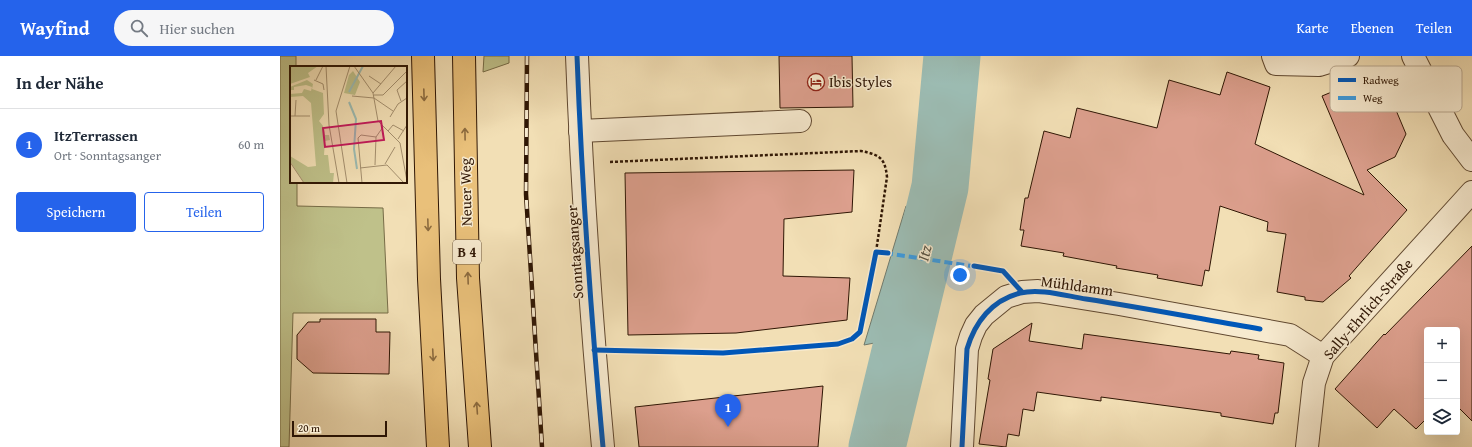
<!DOCTYPE html>
<html lang="de">
<meta charset="utf-8">
<style>
:root{--surface:#fff;--page:#f6f6f7;--text:#1f2937;--muted:#747a83;--line:#e0e1e3;--accent:#2563eb}
body{margin:0;font-family:"Gentium Book Plus",serif;background:var(--page);color:var(--text)}
.controls{position:absolute;right:12px;bottom:12px;display:grid;overflow:hidden;border-radius:4px;box-shadow:0 4px 16px #0002}
.controls button{width:36px;height:36px;display:grid;place-items:center;padding:0;border:0;border-bottom:1px solid var(--line);background:var(--surface);color:var(--text);font:20px sans-serif}
.scale{position:absolute;left:12px;bottom:10px;width:95px;box-sizing:border-box;padding-left:4px;border:2px solid #2f1604;border-top:0;font-size:11px;line-height:14px;white-space:nowrap;color:#2f1604;-webkit-text-stroke:3px #f7eacf;paint-order:stroke}
.you{position:absolute;left:680px;top:219px;width:14px;height:14px;margin:-10px;border:3px solid #fff;border-radius:50%;background:#1a73e8;box-shadow:0 0 0 6px #1a73e833}
.badge{display:grid;place-items:center;width:26px;height:26px;border-radius:50%;background:var(--accent);color:#fff;font-size:13px;font-weight:700}
.pin{position:absolute;translate:-50% -33px;filter:drop-shadow(0 1px 2px #0008)}
.pin::after{content:'';position:absolute;top:21px;width:14px;height:12px;background:inherit;clip-path:polygon(0 0,100% 0,50% 100%)}
.list{margin:0;padding:0;list-style:none}
h2{display:flex;justify-content:space-between;align-items:center;height:52px;margin:0;padding:0 16px;font-size:17px}
h2 small{font-size:13px;font-weight:400;color:var(--muted)}
.list li{display:grid;grid-template-columns:26px 1fr auto;gap:12px;align-items:center;box-sizing:border-box;height:72px;padding:0 16px;border-top:1px solid var(--line)}
.list b{display:block;font-size:15px;white-space:nowrap}
.list p{margin:0;font-size:13px;white-space:nowrap;color:var(--muted)}
.list em{font-size:13px;font-style:normal;color:var(--muted)}
.actions{display:flex;gap:8px;padding:12px 16px}
.actions a{flex:1;padding:9px 0;border:1px solid var(--accent);border-radius:4px;text-align:center;font-size:14px;color:var(--accent)}
.actions .main{background:var(--accent);color:#fff}
.icon{flex:none;width:22px;height:22px;fill:none;stroke:currentColor;stroke-width:2;stroke-linecap:round;stroke-linejoin:round}
.map{position:relative;flex:none;width:1192px;height:391px;overflow:hidden}
header{display:flex;align-items:center;gap:24px;box-sizing:border-box;height:56px;padding:0 20px;background:var(--accent);color:#fff}
header strong{font-size:19px}
nav{display:flex;gap:22px;margin-inline-start:auto;font-size:14px}
.search{width:280px;height:36px;background:var(--page);display:flex;align-items:center;gap:10px;box-sizing:border-box;padding:0 14px;border-radius:22px;color:var(--muted);font-size:15px}
main{display:flex}
aside{flex:1;background:var(--surface)}
.map>svg:first-child{display:block}
.green{fill:#bfc18a;stroke:#776c47}
.water{fill:#9cbcb3;stroke:#707a6d}
.lines{fill:none;stroke-linecap:round;stroke-linejoin:round}
.river{stroke:#9cbcb3;stroke-width:57}
.building{fill:#dc9f8d;stroke:#2f1604}
.minor-casing{stroke:#604830;stroke-width:24}
.highway-casing{stroke:#2f1604;stroke-width:24}
.path{stroke:#2f1604;stroke-width:2.5;stroke-dasharray:3 2;stroke-linecap:butt}
.minor{stroke:#f7eacf;stroke-width:22}
.highway{stroke:#e9c07a;stroke-width:22}
.rail-casing{stroke:#2f1604;stroke-width:4.5}
.rail{stroke:#f7eacf;stroke-width:3;stroke-dasharray:9;stroke-linecap:butt}
.quiet{stroke:#3d9add;stroke-width:4;stroke-dasharray:8 4;stroke-linecap:butt}
.cycleway-casing{stroke:#f7eacf;stroke-width:8}
.cycleway{stroke:#0057b8;stroke-width:5}
.oneway{stroke:#8c6b3f}
.labels{text-anchor:middle;stroke-width:3;stroke-linejoin:round;paint-order:stroke}
.shield{fill:#f7eacf;stroke:#6b5641;stroke-width:1}
.shield-label{font-size:14px;font-weight:bold;fill:#2f1604}
.poi-label{font-size:15px;fill:#2f1604;stroke:#f7eacf;text-anchor:start}
.street-label{font-size:15px;fill:#2f1604;stroke:#f7eacf}
.water-label{font-size:16px;font-style:italic;fill:#555041;stroke:#f7eacf}
.inset-river{fill:none;stroke:#9cbcb3;stroke-width:2}
.inset-road{fill:none;stroke:#a48f6e;stroke-width:1}
.view{fill:#c2185b;fill-opacity:0.15;stroke:#c2185b;stroke-width:2}
.inset-edge{fill:none;stroke:#2f1604;stroke-width:2}
.key{fill:#f7eacf;stroke:#bbaa92;stroke-width:1}
.key-label{font-size:11px;fill:#2f1604}
</style>
<header>
<strong>Wayfind</strong>
<div class="search"><svg class="icon" aria-label="search" viewBox="0 0 24 24"><circle cx="10" cy="10" r="6"/><path d="M15 15l6 6"/></svg>Hier suchen</div>
<nav><a>Karte</a><a>Ebenen</a><a>Teilen</a></nav>
</header>
<main>
<aside>
<h2>In der Nähe<small></small></h2>
<ul class="list">
<li><span class="badge">1</span><div><b>ItzTerrassen</b><p>Ort · Sonntagsanger</p></div><em>60 m</em></li>
</ul>
<div class="actions"><a class="main">Speichern</a><a>Teilen</a></div>
</aside>
<div class="map">
<svg width="1192" height="391" viewBox="0 0 1192 391">
<rect width="100%" height="100%" fill="#f2dfb5"/>
<filter id="stains"><feTurbulence type="fractalNoise" baseFrequency=".005" numOctaves="4"/><feColorMatrix values="0 0 0 0 .2 0 0 0 0 .09 0 0 0 0 .02 0 0 0 .5 -.17"/></filter>
<radialGradient id="worn" r=".72"><stop offset=".6" stop-color="#630" stop-opacity="0"/><stop offset="1" stop-color="#630" stop-opacity=".3"/></radialGradient>
<!-- green -->
<g class="green">
<path d="M0 0H16V11H11V126H17V150L103 152 108 257H13L9 391H0Z"/>
<path d="M204 0H229V7L203 16Z"/>
</g>
<!-- water -->
<path class="water" d="M626 150 673 166 659 218 647 277 584 289Z"/>
<g class="lines">
<!-- river -->
<path class="river" d="M597 391 660 131 672 0"/>
</g>
<!-- building -->
<g class="building">
<path d="M499 0H572L573 51 500 52Z"/>
<path d="M947 16 990 31 975 88 1084 139 1042 40 1100 16 1126 78 1115 101 1087 114 1127 154 1069 220 1071 222 1043 246 1025 244V241L997 236 1006 178 987 175 988 166 940 150 929 215 925 214 922 230 877 222 878 219 836 212 837 210 783 200 784 197 741 190 744 174H740L745 142H748L764 75 790 82 797 52 877 72 889 24 940 39Z"/>
<path d="M574 114 572 156 504 163 503 220 570 222 567 264 456 277 348 279 345 117Z"/>
<path d="M1192 190V365L1177 350V274H1147V362L1136 373 1114 353 1097 372 1055 333 1104 278 1105 279Z"/>
<path d="M40 263H96V276H110L109 318 33 317 17 303V279L28 266H40Z"/>
<path d="M752 267 749 285 802 293 804 278 950 298 951 295 979 299 978 303 1004 307 998 357H995L993 368 941 360V357L821 341V345L757 336 754 355 743 353 739 380 728 378 726 391 699 388 710 324 708 323 713 293Z"/>
<path d="M543 330 538 391H359L355 351Z"/>
</g>
<g class="lines">
<!-- minor casing -->
<g class="minor-casing">
<g id="minor">
<path d="M297 0C302 131 311 261 323 391"/>
<path d="M993 0 996 8 1039 9 1068 0"/>
<path d="M1133 0 1173 79 1192 104"/>
<path d="M300 75 520 65"/>
<path d="M682 391 687 293 691 280 696 269 704 259 726 241 742 236 758 235 839 248 1010 279 1043 300"/>
<path d="M1027 391 1034 327 1043 300 1192 136"/>
</g>
</g>
<!-- highway casing -->
<g class="highway-casing">
<g id="highway">
<path d="M143 0 149 223 158 391"/>
<path d="M184 0 188 222 200 391"/>
</g>
</g>
<!-- path -->
<path class="path" d="M330 106 581 95C600 99 605 102 607 121L596 196"/>
<!-- minor -->
<use href="#minor" class="minor"/>
<!-- highway -->
<use href="#highway" class="highway"/>
<!-- rail casing -->
<g class="rail-casing">
<path id="rail" d="M247 0 246 138 262 391"/>
</g>
<!-- rail -->
<use href="#rail" class="rail"/>
<!-- quiet -->
<path class="quiet" d="M605 197 698 211"/>
<!-- cycleway casing -->
<g class="cycleway-casing">
<g id="cycleway">
<path d="M297 0C302 131 311 261 323 391"/>
<path d="M694 210 723 215 742 236"/>
<path d="M314 294 443 297 558 288 572 283 580 276 596 196 608 197"/>
<path d="M682 391 687 293C695 266 712 244 740 237 761 232 786 240 806 243 864 252 922 263 980 273"/>
</g>
</g>
<!-- cycleway -->
<use href="#cycleway" class="cycleway"/>
</g>
<!-- one-way arrows -->
<defs><path id="oneway-shaft" d="M-6 0H5M1.5-3L5.5 0L1.5 3" fill="none" stroke-width="1.6" stroke-linecap="round" stroke-linejoin="round"/></defs>
<g class="oneway">
<use href="#oneway-shaft" transform="translate(144 39) rotate(88)"/>
<use href="#oneway-shaft" transform="translate(185 78) rotate(-91)"/>
<use href="#oneway-shaft" transform="translate(148 169) rotate(88)"/>
<use href="#oneway-shaft" transform="translate(188 222) rotate(-92)"/>
<use href="#oneway-shaft" transform="translate(153 299) rotate(87)"/>
<use href="#oneway-shaft" transform="translate(197 352) rotate(-94)"/>
</g>
<!-- icons -->
<defs>
<g id="hotel-ring" transform="scale(0.9)"><circle r="9.5" fill="#f7eacf" stroke="#8f2418" stroke-width="1.5"/><path d="M-6-4.5h1.5V1H6V5H4.5V3h-9V5H-6ZM-4 0a1.8 1.8 0 1 1 3.6 0ZM.5 0V-2.5h3Q6-2.5 6 0Z" fill="#8f2418"/></g>
</defs>
<g fill-rule="evenodd">
<use href="#hotel-ring" x="536" y="26"/>
</g>
<g class="labels">
<!-- shield labels -->
<rect class="shield" x="173" y="184" width="28" height="24" rx="3"/>
<g class="shield-label">
<text x="187" y="201">B 4</text>
</g>
<!-- poi labels -->
<g class="poi-label">
<text x="549" y="31">Ibis Styles</text>
</g>
<!-- street labels -->
<g class="street-label">
<text transform="translate(186 136) rotate(-91)" y="5">Neuer Weg</text>
<text transform="translate(295 196) rotate(-94)" y="5">Sonntagsanger</text>
<text transform="translate(797 230) rotate(8)" y="5">Mühldamm</text>
<text transform="translate(1088 253) rotate(-49)" y="5">Sally-Ehrlich-Straße</text>
</g>
<!-- water labels -->
<g class="water-label">
<text transform="translate(644 197) rotate(-76)" y="6">Itz</text>
</g>
</g>
<!-- overview -->
<g transform="translate(10 10)">
<rect width="117" height="117" fill="#f2dfb5"/>
<path d="M0 0H28L18 7 20 11 0 18ZM63 5 70 16 65 29 54 27 59 9ZM17 14 23 18 22 23 33 27 34 48 29 55 33 60 35 69H39L40 74 35 75 34 89H38L40 107H44L43 117H14L0 95V90L18 101 26 100 21 37 13 30 0 31V28L12 27 14 23 21 25 22 21 16 19 4 21V24H0V21Z" fill="#bfc18a"/>
<path class="inset-river" d="M59 26 73 0M59 36 66 53 64 83 67 103"/>
<path class="inset-road" d="M36 0 39 59 49 117M64 0 83 27 88 55 110 77 117 115M79 10 91 18M24 14 33 18 34 24M26 14 33 0M83 27 106 0M84 29H93L116 6M62 30 84 32M84 32 103 45M111 35 107 24 117 15M0 50H20M5 50 6 34M100 51 108 38 117 32M98 65 103 59 114 65M108 73 117 59M0 96 14 117M95 98 105 81M85 99 86 71 93 61M70 102 97 99 114 117M57 117 46 45 60 0M72 117 68 72 71 69 86 71"/>
<path class="view" d="M91 55 94 74 35 81 33 62Z"/>
<rect width="117" height="117" class="inset-edge"/>
</g>
<!-- legend -->
<rect x="1050" y="10" width="132" height="46" rx="6" class="key"/>
<rect x="1058" y="22" width="18" height="4" fill="#0057b8"/>
<rect x="1058" y="40" width="18" height="4" fill="#3d9add"/>
<g class="key-label">
<text x="1083" y="28">Radweg</text>
<text x="1083" y="46">Weg</text>
</g>
<rect width="100%" height="100%" filter="url(#stains)"/>
<rect width="100%" height="100%" fill="url(#worn)"/>
</svg>
<div class="controls">
<button>+</button>
<button>−</button>
<button><svg class="icon" aria-label="layers" viewBox="0 0 24 24"><path d="M12 4l9 5-9 5-9-5zM3 14l9 5 9-5"/></svg></button>
</div>
<div class="scale">20 m</div>
<div class="you"></div>
<div class="pin badge" style="left:448px;top:371px">1</div>
</div>
</main>
